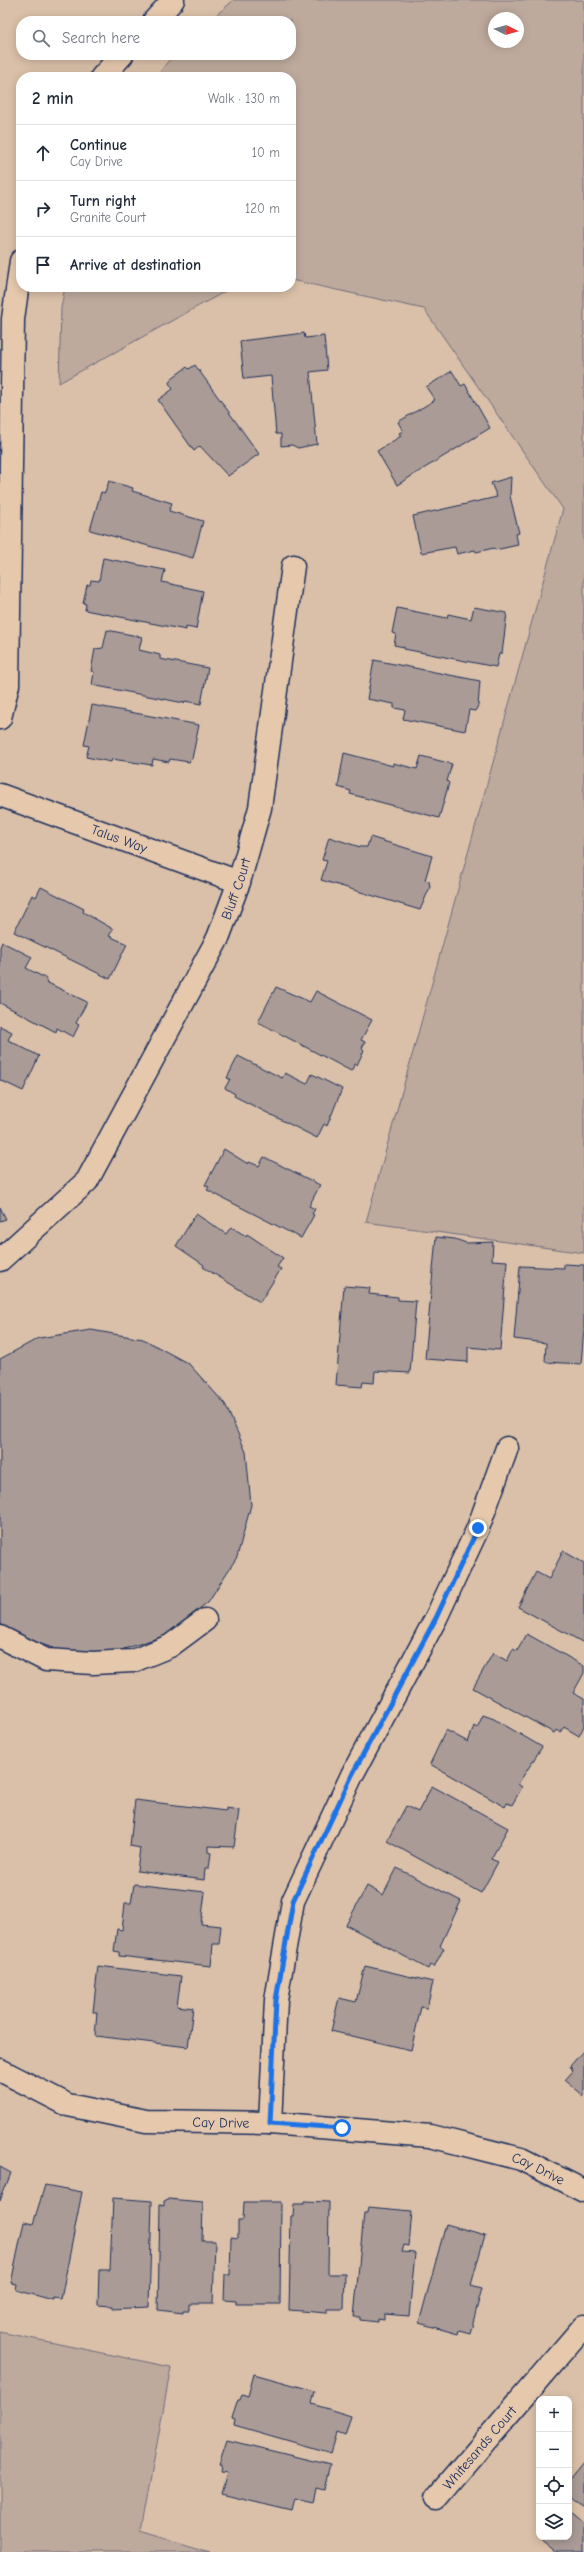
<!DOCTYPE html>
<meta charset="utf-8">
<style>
:root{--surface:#fff;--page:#f6f6f7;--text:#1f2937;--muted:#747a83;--line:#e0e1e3}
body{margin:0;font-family:"Comic Neue",sans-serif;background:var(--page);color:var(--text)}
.controls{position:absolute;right:12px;bottom:12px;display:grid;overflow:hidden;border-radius:8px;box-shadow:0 2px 10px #0003}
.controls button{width:36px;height:36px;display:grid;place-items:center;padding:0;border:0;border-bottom:1px solid var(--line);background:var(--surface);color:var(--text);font:20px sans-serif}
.compass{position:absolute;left:488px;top:12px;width:36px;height:36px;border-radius:50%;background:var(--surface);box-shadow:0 2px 10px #0003;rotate:95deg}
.stop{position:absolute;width:12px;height:12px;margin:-9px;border:3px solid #1a73e8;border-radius:50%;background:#fff}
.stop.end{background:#1a73e8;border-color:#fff;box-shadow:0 1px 4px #0008}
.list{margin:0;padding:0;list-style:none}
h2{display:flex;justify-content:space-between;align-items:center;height:52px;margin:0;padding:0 16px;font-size:17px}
h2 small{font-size:13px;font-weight:400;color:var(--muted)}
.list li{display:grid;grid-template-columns:26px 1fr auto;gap:12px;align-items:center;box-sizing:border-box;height:56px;padding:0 16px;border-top:1px solid var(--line)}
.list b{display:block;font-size:15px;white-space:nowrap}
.list p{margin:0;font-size:13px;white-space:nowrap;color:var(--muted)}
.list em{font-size:13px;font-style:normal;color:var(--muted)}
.icon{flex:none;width:22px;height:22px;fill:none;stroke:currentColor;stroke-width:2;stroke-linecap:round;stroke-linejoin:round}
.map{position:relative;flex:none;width:584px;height:2552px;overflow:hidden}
.search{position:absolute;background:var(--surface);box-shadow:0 2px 10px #0003;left:16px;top:16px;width:280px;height:44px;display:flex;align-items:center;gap:10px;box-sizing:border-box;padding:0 14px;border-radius:16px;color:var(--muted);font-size:15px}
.panel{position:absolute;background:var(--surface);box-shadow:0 2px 10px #0003;left:16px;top:72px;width:280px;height:220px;border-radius:16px}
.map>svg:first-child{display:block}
.green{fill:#beaa9d;stroke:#6c6c7e;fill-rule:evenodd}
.building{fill:#aa9b96;stroke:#1b2f5e}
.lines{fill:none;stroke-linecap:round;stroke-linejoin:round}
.minor-casing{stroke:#1b2f5e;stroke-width:25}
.major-casing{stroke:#1b2f5e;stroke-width:25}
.minor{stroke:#e6c9ad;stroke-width:22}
.major{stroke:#e6c9ad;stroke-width:22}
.route{stroke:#1a73e8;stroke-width:5}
.labels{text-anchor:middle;stroke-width:3.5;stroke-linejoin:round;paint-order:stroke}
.street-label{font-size:14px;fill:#1b2f5e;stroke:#e6c9ad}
</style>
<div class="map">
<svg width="584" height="2552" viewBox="0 0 584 2552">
<rect width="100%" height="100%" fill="#dac0a8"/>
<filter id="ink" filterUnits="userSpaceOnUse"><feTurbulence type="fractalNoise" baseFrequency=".025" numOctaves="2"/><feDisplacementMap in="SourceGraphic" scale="8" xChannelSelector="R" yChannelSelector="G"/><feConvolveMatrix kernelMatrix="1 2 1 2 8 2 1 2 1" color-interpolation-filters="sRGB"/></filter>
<g filter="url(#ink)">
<!-- green -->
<g class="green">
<path d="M234 0H584V1253L366 1222 563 509 424 309 291 280V77H156L173 55H291V21H209ZM494 18H518V42H494Z"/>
<path d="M65 287H233L59 383 61 308Z"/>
<path d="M0 2332 171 2367 141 2531 210 2552H0Z"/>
</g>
<!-- building -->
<g class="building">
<path d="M304 333 305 338 324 336 327 370 310 372 317 444 298 448 292 445 281 446V434H276L271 376 244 379 240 341Z"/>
<path d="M195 365 259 454 228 476 200 446 194 451 158 400 173 389 169 383 172 378 187 367 189 369Z"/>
<path d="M452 371 461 386 465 384 490 428 397 485 377 451 401 436 399 433 403 431 398 422 435 400 426 387Z"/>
<path d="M511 477 510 496 519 533 516 534 518 545 495 550 494 548 476 552 475 550 457 554 455 547 421 553 413 516 497 497 491 483Z"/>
<path d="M109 481 133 488 132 491 172 503 169 511 203 521 193 558 90 530 101 492 105 493Z"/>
<path d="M103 558 165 570 162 582 203 591 196 629 186 627V630L85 610 86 604 83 603 87 585H90L91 580 99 581Z"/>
<path d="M474 607 507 613 502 654H499L496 667 404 649V647L394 645 396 634 392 633 397 608 447 618 448 614 471 619Z"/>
<path d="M107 630 142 637 139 650 160 655V659L208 668 201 704 185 701 184 703 92 685 94 672 91 671 95 649 103 648Z"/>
<path d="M374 660 480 681 478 706 475 711 469 710 465 731 403 719 405 710 394 708V704L367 699Z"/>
<path d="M92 705 199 725 192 759 189 762 170 759 169 762 153 759 152 765 112 759 111 762 86 757 89 746 84 745Z"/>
<path d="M344 753 393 766V763L417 769 421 756 452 764 447 781 449 783 439 818 350 794 351 791 338 787Z"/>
<path d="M329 837 360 847H367L370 837 432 856 425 880 429 881 430 887 420 910 321 880 327 861 322 860Z"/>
<path d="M41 887 84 909 83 912 113 929 109 936 127 944 110 979 14 932 32 895 36 897Z"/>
<path d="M2 942 32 957 26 968 47 979 46 982 87 1002 76 1023 79 1025 73 1037 57 1028 56 1032 0 1003V947Z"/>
<path d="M276 987 310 1002 316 991 372 1020 361 1040 365 1042 362 1048 364 1050 357 1065 355 1064 351 1071 258 1022Z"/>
<path d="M0 1026 12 1032 8 1040 39 1056 23 1091 0 1080Z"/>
<path d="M238 1056 282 1078 285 1073 307 1084 312 1074 342 1089 327 1126 324 1124 317 1138 234 1096 235 1094 225 1088 230 1079 227 1078Z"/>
<path d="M224 1149 248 1164 249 1162 259 1166 264 1157 320 1185 309 1206 315 1209 312 1214 314 1215 301 1238 207 1190 209 1187 205 1185Z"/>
<path d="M0 1207 6 1219 0 1221Z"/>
<path d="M196 1214 226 1234 231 1227 246 1236 247 1234 283 1258 277 1267 281 1269 260 1302 203 1267 204 1265 176 1246Z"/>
<path d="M436 1237 455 1239 466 1243 493 1242 492 1260 507 1261 500 1350 468 1347V1362L425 1359Z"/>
<path d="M564 1264 584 1265V1329L581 1364 545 1362 546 1343 514 1339 520 1266 564 1268Z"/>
<path d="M344 1286 370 1288 369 1294 398 1297V1300L416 1301 410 1373 375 1371 374 1383 363 1382 362 1387 336 1385Z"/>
<path d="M91 1330 143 1339 189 1364 225 1404 246 1452 251 1505 237 1557 208 1602 166 1635 115 1652 61 1651 11 1633 0 1624V1359L39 1338Z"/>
<path d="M563 1551 584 1563V1643L518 1607 536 1572 549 1579Z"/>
<path d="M527 1634 584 1666V1673L573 1693 584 1699V1726L579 1736 564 1727 561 1733 556 1730 554 1733 473 1688 493 1653 507 1661 513 1649 517 1651Z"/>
<path d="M483 1715 494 1719 542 1747 518 1784 522 1787 512 1805 507 1803 505 1807 430 1764 446 1730 468 1742 474 1726 477 1728Z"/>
<path d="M432 1786 508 1828 491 1859 498 1862 481 1893 387 1841 406 1806 418 1812Z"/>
<path d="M135 1800 226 1811V1808L239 1810 234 1847 208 1846V1852L211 1853 209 1868H205L204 1880 137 1871 140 1848 130 1846Z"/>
<path d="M397 1868 461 1901 440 1946 444 1948 434 1967 430 1965 428 1969 346 1925 367 1886 383 1895Z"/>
<path d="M134 1884 205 1892 201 1924 221 1926 219 1944H213L211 1966 119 1956V1952L114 1951 117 1929 122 1930 125 1903H131Z"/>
<path d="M98 1966 181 1976 177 2006 193 2008 188 2047 95 2036 97 2012H93Z"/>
<path d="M365 1966 433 1982 427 2008 421 2007 411 2050 331 2031 339 1998 356 2002Z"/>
<path d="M584 2050V2096L565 2080 573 2071 570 2066Z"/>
<path d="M0 2167 11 2173 0 2201Z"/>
<path d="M45 2185 82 2192 61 2299 53 2298V2300L16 2290 17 2284 11 2283 24 2222 33 2224Z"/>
<path d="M113 2198 152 2201 149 2307 112 2309V2306L98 2305 99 2270H110Z"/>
<path d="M168 2199 203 2202 202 2241H215L213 2304H189V2310H183V2313L158 2310 160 2205 164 2206V2201Z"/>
<path d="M304 2201 329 2202 328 2274H345L344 2309H327V2313L289 2310 291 2216H293L294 2204H304Z"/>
<path d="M244 2202H281L280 2304H236V2301L224 2300 225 2275H230L231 2237 238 2238V2220H243Z"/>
<path d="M368 2207 412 2211 409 2246 404 2245 402 2252 415 2253 409 2316 384 2314V2320L378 2319V2322L360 2320V2317H354L364 2213H367Z"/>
<path d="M446 2224 485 2235 471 2285 482 2288 470 2334 459 2331 458 2334 419 2323Z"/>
<path d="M254 2374 315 2391 312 2404 351 2416 345 2436 337 2433 331 2453 234 2425 235 2419 232 2418 238 2400H240L242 2394 248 2396Z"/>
<path d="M227 2440 330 2465 324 2489 316 2487 313 2503 295 2499 292 2511 221 2494 227 2472 220 2471 221 2464H219Z"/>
<path d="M584 2461V2506L569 2493V2479Z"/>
<path d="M569 2510 584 2523V2552H556L540 2539 569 2537Z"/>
</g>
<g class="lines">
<!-- minor casing -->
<g class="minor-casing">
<g id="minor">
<path id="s1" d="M0 795 239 882"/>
<path id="s2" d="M0 1260 87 1181 218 938 239 882 260 808 293 566"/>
<path d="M0 1637 46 1660 93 1663 133 1661 170 1646 205 1620"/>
<path id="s3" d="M0 2070 68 2105 146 2121 270 2123 430 2136 521 2159 584 2191"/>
<path d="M270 2123 276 2000 293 1901 352 1775 436 1618 478 1528 507 1448"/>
<path id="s4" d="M437 2497 584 2326"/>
</g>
</g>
<!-- major casing -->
<g class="major-casing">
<g id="major">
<path d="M154 21 173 0"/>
<path d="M102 77 122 55"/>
<path d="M0 718 8 685 13 319 21 261"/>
</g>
</g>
<!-- minor -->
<use href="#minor" class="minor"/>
<!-- major -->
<use href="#major" class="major"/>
</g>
</g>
<g class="lines" filter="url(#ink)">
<!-- route -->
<path class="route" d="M342 2128 270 2123 276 2000 293 1901 352 1775 436 1618 478 1528"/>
</g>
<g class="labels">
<!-- street labels -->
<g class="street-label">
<text dy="5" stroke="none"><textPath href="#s1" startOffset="127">Talus Way</textPath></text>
<text dy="5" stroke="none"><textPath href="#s2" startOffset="446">Bluff Court</textPath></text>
<text dy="5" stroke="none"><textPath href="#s3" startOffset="231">Cay Drive</textPath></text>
<text dy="5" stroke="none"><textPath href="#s3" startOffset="554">Cay Drive</textPath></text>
<text dy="5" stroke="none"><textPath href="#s4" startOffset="65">Whitesands Court</textPath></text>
</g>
</g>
</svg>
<div class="controls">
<button>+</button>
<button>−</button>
<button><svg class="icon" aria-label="locate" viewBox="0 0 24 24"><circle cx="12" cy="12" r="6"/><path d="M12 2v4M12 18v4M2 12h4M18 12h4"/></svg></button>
<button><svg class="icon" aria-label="layers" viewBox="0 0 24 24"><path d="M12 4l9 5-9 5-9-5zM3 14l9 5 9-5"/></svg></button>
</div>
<svg class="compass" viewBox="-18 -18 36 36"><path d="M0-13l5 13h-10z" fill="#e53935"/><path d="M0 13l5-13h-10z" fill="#747a83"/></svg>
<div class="stop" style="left:342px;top:2128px"></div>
<div class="stop end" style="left:478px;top:1528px"></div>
<div class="search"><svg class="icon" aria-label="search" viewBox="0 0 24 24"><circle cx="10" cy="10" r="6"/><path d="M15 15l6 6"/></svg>Search here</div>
<section class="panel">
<h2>2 min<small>Walk · 130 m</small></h2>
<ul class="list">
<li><svg class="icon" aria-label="ahead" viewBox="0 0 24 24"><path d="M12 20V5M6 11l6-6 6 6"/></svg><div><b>Continue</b><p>Cay Drive</p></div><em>10 m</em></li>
<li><svg class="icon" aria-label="right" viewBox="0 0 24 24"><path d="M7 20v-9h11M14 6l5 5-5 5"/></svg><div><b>Turn right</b><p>Granite Court</p></div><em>120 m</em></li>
<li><svg class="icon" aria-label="arrive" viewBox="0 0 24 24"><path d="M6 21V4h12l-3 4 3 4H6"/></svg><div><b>Arrive at destination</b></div></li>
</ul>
</section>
</div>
